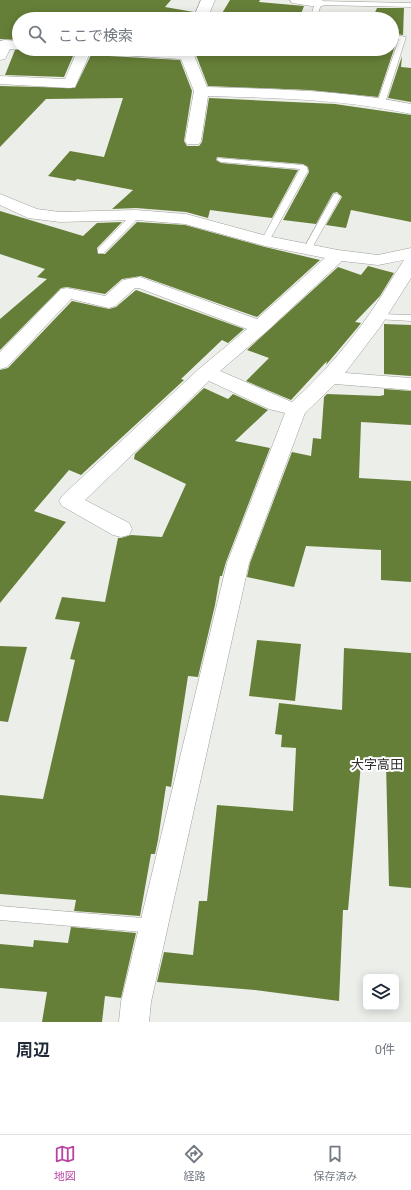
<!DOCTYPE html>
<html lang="ja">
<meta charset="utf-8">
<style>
:root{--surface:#fff;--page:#f6f6f7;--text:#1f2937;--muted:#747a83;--line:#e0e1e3;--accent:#b746a2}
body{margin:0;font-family:Roboto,"Noto Sans JP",sans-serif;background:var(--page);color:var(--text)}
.controls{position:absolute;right:12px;bottom:12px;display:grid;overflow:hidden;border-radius:6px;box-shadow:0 2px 10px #0003}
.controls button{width:36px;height:36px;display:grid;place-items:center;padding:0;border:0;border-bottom:1px solid var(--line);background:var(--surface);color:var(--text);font:20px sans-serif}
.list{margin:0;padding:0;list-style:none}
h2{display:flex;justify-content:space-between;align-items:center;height:52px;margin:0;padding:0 16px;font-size:17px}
h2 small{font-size:13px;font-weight:400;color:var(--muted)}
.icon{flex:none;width:22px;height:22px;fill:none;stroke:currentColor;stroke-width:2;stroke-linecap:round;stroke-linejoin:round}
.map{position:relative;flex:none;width:411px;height:1022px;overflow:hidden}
.search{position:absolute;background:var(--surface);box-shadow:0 2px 10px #0003;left:12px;right:12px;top:12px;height:44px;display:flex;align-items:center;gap:10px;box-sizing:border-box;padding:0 14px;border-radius:22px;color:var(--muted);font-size:15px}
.sheet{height:112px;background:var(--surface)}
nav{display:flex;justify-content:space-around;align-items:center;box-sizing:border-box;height:56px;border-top:1px solid var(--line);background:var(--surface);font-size:11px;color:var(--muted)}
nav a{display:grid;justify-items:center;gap:2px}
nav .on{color:var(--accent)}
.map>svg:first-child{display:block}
.building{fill:#667f38}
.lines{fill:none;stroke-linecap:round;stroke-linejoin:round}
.service-casing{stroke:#9ea09c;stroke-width:1}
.minor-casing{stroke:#9ea09c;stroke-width:1}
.service{fill:#fff;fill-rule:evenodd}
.minor{fill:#fff;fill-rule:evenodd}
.labels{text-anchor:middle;stroke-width:4;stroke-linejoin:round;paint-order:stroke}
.quarter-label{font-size:13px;fill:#2d2d2b;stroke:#fff}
</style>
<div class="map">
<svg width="411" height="1022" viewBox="0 0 411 1022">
<rect width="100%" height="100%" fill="#eceee9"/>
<!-- building -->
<g class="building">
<path d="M0 0H171L165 7 194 12 192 19H19V40L0 39Z"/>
<path d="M230 0H260L259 2 304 6 299 19H209L211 14 221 15Z"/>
<path d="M377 8H404L403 35 392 33V19H372Z"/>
<path d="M392 40H397L378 97 309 90 208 86 196 55V49H392Z"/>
<path d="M21 49H76L64 77 5 75 15 50Z"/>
<path d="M91 55 180 60 192 91 184 141 187 146H199L202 142 209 98 335 104 411 115V222L351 210 346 228 326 225 342 197 337 192 333 193 316 224 283 220 309 172 308 167 303 164 217 157 216 160 221 163 298 170 272 218 210 210 208 218 186 212 136 208 112 209 133 190 77 179 75 181 48 176 70 151 104 157 123 98 46 99 0 147V86L75 88Z"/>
<path d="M402 56 401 67 411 68V102L388 98Z"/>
<path d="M0 211 83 236 97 223 122 222 97 248 98 254H105L137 222 185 225 265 247 320 260 257 317 141 276 122 279 105 294 67 287 61 288 0 350V319L47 279 37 277 45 269 0 254Z"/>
<path d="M368 266 394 273 380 296 355 322 361 323 358 327 326 365 327 361 291 400 246 381 269 358 247 350 338 267 361 275Z"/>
<path d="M136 290 244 329 228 343 222 340 181 379 184 380 81 475 69 470 34 511 66 522 0 603V370L8 368 72 301 109 309 116 307Z"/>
<path d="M384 324 411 325V376L384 374Z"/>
<path d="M204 388 228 399 233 394 268 410 235 441 270 448 226 562 222 576H220L215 605 198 677 188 676 171 787 166 786 158 840 155 854H151L140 916 74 911 76 900 0 894V795L43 799 75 660 70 659 80 622 55 619 62 597 105 602 118 538H121L131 535 162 537 186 484 134 459 135 454Z"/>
<path d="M384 389 411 391V425L361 422 359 478 411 481V582L381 580V550L306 546 294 587 247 577 250 563 292 452 311 456 313 438 321 439 324 397 327 394 380 396 384 395Z"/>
<path d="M257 640 301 644 295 701 249 696Z"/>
<path d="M0 646 27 647 8 722 0 721Z"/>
<path d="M344 648 411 653V888L389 886 386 764H361L348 910H343L339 1001 255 990 157 982 164 952 193 955 199 901H207L217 805 293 811 296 748 281 747 282 735 275 734 279 703 342 710Z"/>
<path d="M71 927 136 933 121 998 105 996 102 1022H42L47 992 0 988V944L33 947 34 940 68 943Z"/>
</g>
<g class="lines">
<!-- service casing -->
<g class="service-casing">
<g id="service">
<path d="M318 1 411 3V7L321 5 316 19H310L315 3Z"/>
<path d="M392 34 406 37 385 103 381 105 377 103 399 39 392 38Z"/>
<path d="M218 158 303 165 307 167 308 171 268 243 265 244 261 241 300 169 221 162 217 160Z"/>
<path d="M334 194H337L341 196 312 248 311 250H305L304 248Z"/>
<path d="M136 212 140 215 139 217 104 253H98V249L133 213Z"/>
<path d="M379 314 411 315V321L376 319V315Z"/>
<path d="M0 906 154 919 159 921 161 926 159 931 154 933 0 920Z"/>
</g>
</g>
<!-- minor casing -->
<g class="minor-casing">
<g id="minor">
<path d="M201 0H215L207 19H193Z"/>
<path d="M290 0H322L325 3 323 6 318 7 292 3Z"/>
<path d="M5 40 19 41 20 49H10L5 59 0 60V41Z"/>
<path d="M78 49H195L194 55 207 87C275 89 344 90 411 104V114C345 99 275 98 208 96L201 141 199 144H187L185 141 194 91 181 59 90 53 75 87 70 88 0 84V76L65 79Z"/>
<path d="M0 194 37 209 60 212 136 210 186 214 267 236 338 250 378 255 411 248V278L380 327 345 373 411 378V390L335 384 305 413 249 563 151 1002 149 1022H119L121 1002 227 563 285 413 269 409 209 381 85 500 129 523 132 529 129 535 121 537 113 535 62 506 59 501 62 496 200 368 247 329 139 288H135L115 306 109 308 71 299 7 367 0 369V352L61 289 67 288 105 296 123 280 140 277 257 319 325 258 265 246 185 224 136 220 60 222 28 218 0 205ZM404 260C393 276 384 293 373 309 349 344 323 374 292 402L220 371 267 331 342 261 378 265Z"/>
</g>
</g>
<!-- service -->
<use href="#service" class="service"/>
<!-- minor -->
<use href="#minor" class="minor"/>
</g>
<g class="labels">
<!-- quarter labels -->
<g class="quarter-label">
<text x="377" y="769">大字高田</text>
</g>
</g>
</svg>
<div class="controls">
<button><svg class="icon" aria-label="layers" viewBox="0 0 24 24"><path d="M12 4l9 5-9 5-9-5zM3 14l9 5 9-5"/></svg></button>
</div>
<div class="search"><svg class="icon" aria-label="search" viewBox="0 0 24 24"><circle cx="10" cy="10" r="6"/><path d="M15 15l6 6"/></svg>ここで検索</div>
</div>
<section class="sheet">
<h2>周辺<small>0件</small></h2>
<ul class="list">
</ul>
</section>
<nav>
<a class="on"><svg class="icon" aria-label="map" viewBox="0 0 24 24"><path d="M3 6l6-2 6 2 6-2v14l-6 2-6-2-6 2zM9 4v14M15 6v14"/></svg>地図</a>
<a><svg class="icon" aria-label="directions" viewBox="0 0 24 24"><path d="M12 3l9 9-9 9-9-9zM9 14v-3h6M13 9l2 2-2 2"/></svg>経路</a>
<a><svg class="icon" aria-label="saved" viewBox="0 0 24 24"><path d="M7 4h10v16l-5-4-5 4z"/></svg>保存済み</a>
</nav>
